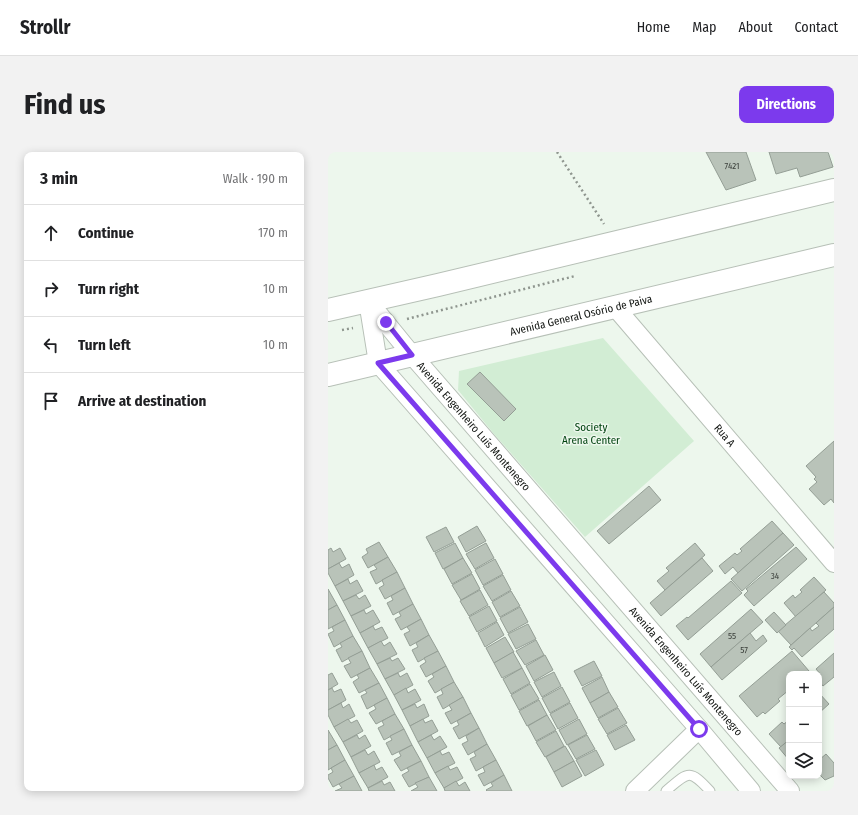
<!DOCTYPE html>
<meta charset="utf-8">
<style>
:root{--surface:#fff;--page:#f2f2f2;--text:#202124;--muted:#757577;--line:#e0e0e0;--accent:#7c3aed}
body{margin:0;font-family:"Fira Sans Condensed",sans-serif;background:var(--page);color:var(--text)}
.controls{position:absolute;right:12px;bottom:12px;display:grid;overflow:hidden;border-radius:8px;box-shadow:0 2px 10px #0003}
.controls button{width:36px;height:36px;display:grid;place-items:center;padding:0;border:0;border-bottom:1px solid var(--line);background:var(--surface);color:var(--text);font:20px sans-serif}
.stop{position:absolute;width:12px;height:12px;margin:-9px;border:3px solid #7c3aed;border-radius:50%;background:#fff}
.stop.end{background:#7c3aed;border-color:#fff;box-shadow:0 1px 4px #0008}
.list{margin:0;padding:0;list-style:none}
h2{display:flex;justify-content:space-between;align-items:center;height:52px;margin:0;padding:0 16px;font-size:17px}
h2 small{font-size:13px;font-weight:400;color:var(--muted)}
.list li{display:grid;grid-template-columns:26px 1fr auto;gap:12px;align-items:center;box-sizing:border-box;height:56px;padding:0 16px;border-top:1px solid var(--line)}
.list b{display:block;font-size:15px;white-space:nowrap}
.list em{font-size:13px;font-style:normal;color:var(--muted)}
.icon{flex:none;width:22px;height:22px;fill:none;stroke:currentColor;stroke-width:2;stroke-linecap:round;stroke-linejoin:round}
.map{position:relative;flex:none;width:506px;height:639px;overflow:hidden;border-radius:8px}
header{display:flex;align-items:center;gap:24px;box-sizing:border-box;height:56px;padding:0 20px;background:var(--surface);border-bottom:1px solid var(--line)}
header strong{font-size:19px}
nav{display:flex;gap:22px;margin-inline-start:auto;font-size:14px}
.intro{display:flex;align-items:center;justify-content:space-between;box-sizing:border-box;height:96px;padding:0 24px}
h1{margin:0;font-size:28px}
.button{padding:10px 18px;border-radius:8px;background:var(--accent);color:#fff;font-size:14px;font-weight:700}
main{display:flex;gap:24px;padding:0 24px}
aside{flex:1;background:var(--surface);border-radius:8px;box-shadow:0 2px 10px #0003}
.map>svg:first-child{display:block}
.green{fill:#d2edd4}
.building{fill:#b9c3b9;stroke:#949e95}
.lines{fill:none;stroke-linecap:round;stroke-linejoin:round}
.lane-casing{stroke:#b7c0b7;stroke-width:11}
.street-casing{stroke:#b7c0b7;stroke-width:20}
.primary-casing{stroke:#b7c0b7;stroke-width:24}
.path{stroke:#8f968f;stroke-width:2.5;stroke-dasharray:2 3;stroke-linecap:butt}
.lane{stroke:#fff;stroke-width:9}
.street{stroke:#fff;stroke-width:18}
.primary{stroke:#fff;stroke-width:22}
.route{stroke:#7c3aed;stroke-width:5}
.labels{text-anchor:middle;stroke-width:3;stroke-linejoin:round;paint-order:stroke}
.number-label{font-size:9px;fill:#3b403b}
.street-label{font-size:11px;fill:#111411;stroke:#edf7ed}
.park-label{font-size:11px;fill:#004310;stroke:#edf7ed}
</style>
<header>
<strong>Strollr</strong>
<nav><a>Home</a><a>Map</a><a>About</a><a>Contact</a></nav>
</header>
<div class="intro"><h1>Find us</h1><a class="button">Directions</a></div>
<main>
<aside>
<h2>3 min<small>Walk · 190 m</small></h2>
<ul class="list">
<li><svg class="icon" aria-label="ahead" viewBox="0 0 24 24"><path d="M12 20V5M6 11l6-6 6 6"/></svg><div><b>Continue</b></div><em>170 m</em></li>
<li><svg class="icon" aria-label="right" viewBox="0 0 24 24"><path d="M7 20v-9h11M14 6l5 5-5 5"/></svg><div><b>Turn right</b></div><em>10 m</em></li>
<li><svg class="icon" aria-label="left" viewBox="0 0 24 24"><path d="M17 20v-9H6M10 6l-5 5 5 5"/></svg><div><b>Turn left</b></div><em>10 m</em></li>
<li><svg class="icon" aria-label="arrive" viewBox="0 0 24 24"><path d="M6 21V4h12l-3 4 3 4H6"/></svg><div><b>Arrive at destination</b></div></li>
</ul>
</aside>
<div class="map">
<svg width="506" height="639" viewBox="0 0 506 639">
<rect width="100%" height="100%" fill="#edf7ed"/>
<!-- green -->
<path class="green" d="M275 186 366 289 257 385 166 282 130 238 131 219Z"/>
<!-- building -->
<g class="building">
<path d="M378 0H418L428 28 398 38Z"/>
<path d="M441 0H500L505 15 472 25 469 16 448 22Z"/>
<path d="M152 220 188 257 176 269 139 232Z"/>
<path d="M506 289V351L503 347 496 353 481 337 489 330 486 327 488 325 478 314Z"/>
<path d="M321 334 333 348 281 392 269 379Z"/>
<path d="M444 369 455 381 410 421 405 415 397 422 391 414 407 401 409 403 414 399 412 397Z"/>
<path d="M149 374 158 389 138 400 130 385Z"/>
<path d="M118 375 126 390 106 400 98 385Z"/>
<path d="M455 381 466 393 414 439 403 427Z"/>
<path d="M51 390 60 405 40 416 34 405 40 401 38 397Z"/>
<path d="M127 391 135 406 115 417 107 401Z"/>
<path d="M158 391 166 406 147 417 138 402Z"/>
<path d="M367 391 377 403 337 438 329 429 341 419 338 416Z"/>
<path d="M468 395 479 407 426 454 416 443 420 439 418 437Z"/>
<path d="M3 396 5 400 12 396 18 407 0 417V398Z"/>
<path d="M60 405 69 420 48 432 42 420 49 417 46 413Z"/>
<path d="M135 406 144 421 124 432 116 417Z"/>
<path d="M374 406 385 419 333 464 322 451Z"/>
<path d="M167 407 175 422 155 433 147 418Z"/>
<path d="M11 411 14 416 21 412 26 423 7 434 0 421V417Z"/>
<path d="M69 420 77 436 57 447 51 436 56 433 54 428Z"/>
<path d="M144 422 152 437 133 448 124 433Z"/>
<path d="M175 423 183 438 164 449 155 434Z"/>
<path d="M486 425 498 438 468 465 456 451 465 443 467 446 474 440 472 438Z"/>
<path d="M20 427 22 432 29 428 35 439 15 449 7 434Z"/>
<path d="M403 429 414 441 360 488 348 474 359 465 360 466Z"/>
<path d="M77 436 85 452 65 463 59 451 65 448 63 444Z"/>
<path d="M0 437 9 453 0 458Z"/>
<path d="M152 438 160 453 141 464 132 449Z"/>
<path d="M183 439 192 454 172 465 164 450Z"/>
<path d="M496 440 506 451V455L463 493 450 479Z"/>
<path d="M28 443 31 447 37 443 43 454 23 464 15 449Z"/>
<path d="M85 452 93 467 73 478 67 467 73 464 71 460Z"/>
<path d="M9 453 17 468 0 477V458Z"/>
<path d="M161 454 169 469 149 480 141 465Z"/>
<path d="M192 455 200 470 180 481 172 466Z"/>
<path d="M506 455V477L474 505 466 496 464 498 461 495 482 476 484 479 491 474 488 471Z"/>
<path d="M423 457 435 470 383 515 372 502Z"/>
<path d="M36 458 38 462 45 458 52 470 32 481 23 464Z"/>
<path d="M446 460 458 473 449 481 437 468Z"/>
<path d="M93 467 101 483 82 494 76 482 82 479 79 475Z"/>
<path d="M17 468 25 484 6 495 0 482 6 479 4 475Z"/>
<path d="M169 470 176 483 157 495 150 481Z"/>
<path d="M200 472 208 487 188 497 180 482Z"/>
<path d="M45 474 47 478 54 475 60 486 40 496 32 481Z"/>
<path d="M422 481 428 489 435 483 439 489 394 528 383 515Z"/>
<path d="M101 483 110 499 90 510 84 498 90 495 88 491Z"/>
<path d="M25 484 34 499 14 510 8 498 14 495 12 491Z"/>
<path d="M177 485 186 500 166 511 158 496Z"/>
<path d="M208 488 216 503 197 513 188 499Z"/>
<path d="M53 489 56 494 62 490 69 502 49 512 40 496Z"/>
<path d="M34 499 42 516 23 526 16 514 23 511 20 506Z"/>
<path d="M110 499 118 514 98 525 92 514 98 510 96 506Z"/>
<path d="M464 499 481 519 477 522H461V538L450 547 452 549 437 562 435 560 429 565 411 544Z"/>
<path d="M185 500 194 516 174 526 166 511Z"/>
<path d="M506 501V525L495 534 491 529V524L493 523 488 517Z"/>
<path d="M217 503 225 518 206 529 198 514Z"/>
<path d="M62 506 64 509 70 506 77 517 57 527 49 512Z"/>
<path d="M266 509 274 524 254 534 246 519Z"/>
<path d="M118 514 126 530 107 541 100 529 106 525 104 522Z"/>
<path d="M42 516 51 531 31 541 25 530 31 526 29 523Z"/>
<path d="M194 516 202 531 183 542 175 527Z"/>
<path d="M226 520 233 534 214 545 206 530Z"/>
<path d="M4 521 10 532 0 538V523Z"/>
<path d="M70 521 72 525 79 521 85 533 66 543 57 527Z"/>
<path d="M274 525 281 540 262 551 254 536Z"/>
<path d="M126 530 135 545 115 557 109 545 115 542 113 537Z"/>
<path d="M51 531 59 546 39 557 33 544 39 541 37 538Z"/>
<path d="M202 532 211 547 191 558 183 543Z"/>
<path d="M234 535 242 550 222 561 214 546Z"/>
<path d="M4 536 6 540 13 537 18 548 0 558V538Z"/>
<path d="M78 536 80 541 87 537 93 548 74 558 66 543Z"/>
<path d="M281 540 290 555 270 566 262 551Z"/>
<path d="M491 541 501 552 491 561Z"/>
<path d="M135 545 143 561 123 572 117 561 124 558 121 553Z"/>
<path d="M59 546 67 562 48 572 41 561 48 557 46 553Z"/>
<path d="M211 548 219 563 199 574 191 559Z"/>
<path d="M13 551 15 556 21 552 27 564 6 575 0 563V558Z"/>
<path d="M242 551 250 566 230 577 222 562Z"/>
<path d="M87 552 89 556 96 552 101 564 82 574 74 558Z"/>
<path d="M290 556 299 571 279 582 270 567Z"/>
<path d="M143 561 151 576 131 587 125 576 131 573 129 569Z"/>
<path d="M67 562 76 577 56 588 50 576 56 573 54 569Z"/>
<path d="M219 563 228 578 208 589 200 574Z"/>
<path d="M20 567 23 571 29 568 35 579 15 590 6 575Z"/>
<path d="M95 567 97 571 104 568 110 579 90 590 82 574Z"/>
<path d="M251 567 259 582 239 593 231 578Z"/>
<path d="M461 568V588L453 595 441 582 454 570 456 572Z"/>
<path d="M298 573 307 588 287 598 279 583Z"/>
<path d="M151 576 159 592 140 603 134 592 140 589 138 584Z"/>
<path d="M76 577 84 593 64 603 58 591 64 588 62 584Z"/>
<path d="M0 578 9 593 0 598Z"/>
<path d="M228 579 236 594 217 605 208 590Z"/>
<path d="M29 583 31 587 37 583 43 594 23 605 15 590Z"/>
<path d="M103 583 106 588 112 584 119 595 99 606 90 590Z"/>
<path d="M259 583 267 597 248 607 240 593Z"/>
<path d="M461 588V608L451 596Z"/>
<path d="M159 592 168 608 148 619 142 607 148 604 146 600Z"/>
<path d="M9 593 17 608 0 618V598Z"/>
<path d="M84 593 93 609 73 619 66 608 73 604 71 600Z"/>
<path d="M237 594 246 609 226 620 218 605Z"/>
<path d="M37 598 40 603 46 599 52 610 31 621 23 605Z"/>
<path d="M268 598 276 613 257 624 248 608Z"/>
<path d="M112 599 114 603 121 600 127 611 107 621 99 606Z"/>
<path d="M498 602 506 611V624L497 628 491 622V608Z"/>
<path d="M17 608 26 624 5 635 0 626V623L5 620 3 616Z"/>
<path d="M168 608 176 623 156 634 150 623 157 620 155 615Z"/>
<path d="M93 609 101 625 81 635 74 623 81 619 79 616Z"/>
<path d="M246 609 254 624 234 635 226 620Z"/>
<path d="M46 613 48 618 54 615 60 625 40 636 31 621Z"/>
<path d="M120 614 122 618 129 615 135 626 116 636 107 621Z"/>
<path d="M176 623 184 639H159L158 638 165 634 163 631Z"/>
<path d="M26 624 34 639H7L14 636 11 632Z"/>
<path d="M101 625 109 639H83L90 635 87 631Z"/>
<path d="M54 629 56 633 62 630 67 639H41L40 636Z"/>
<path d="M128 629 131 634 137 630 142 639H117L116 636Z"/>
</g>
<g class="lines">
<!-- lane casing -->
<g class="lane-casing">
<path id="lane" d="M338 639C360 620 361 616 382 639"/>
</g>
<!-- street casing -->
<g class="street-casing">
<g id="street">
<path id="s1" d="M40 149 84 203 462 639"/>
<path d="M40 149 50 211 371 577 423 639"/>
<path id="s2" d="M287 155 506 411"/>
<path d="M307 639 371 577"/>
</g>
</g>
<!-- primary casing -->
<g class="primary-casing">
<g id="primary">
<path d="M0 158 110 133 506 38"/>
<path id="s3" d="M0 223 506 103"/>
</g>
</g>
<!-- path -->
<g class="path">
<path d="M229 0 276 72"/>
<path d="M79 167 247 124"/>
<path d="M14 178 25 176"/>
</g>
<!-- lane -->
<use href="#lane" class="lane"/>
<!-- street -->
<use href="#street" class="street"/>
<!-- primary -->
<use href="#primary" class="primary"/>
</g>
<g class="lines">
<!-- route -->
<path class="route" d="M58 170 84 203 50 211 371 577"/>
</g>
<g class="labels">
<!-- number labels -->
<g class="number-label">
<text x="404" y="17">7421</text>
<text x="447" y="427">34</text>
<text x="404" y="487">55</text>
<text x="416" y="501">57</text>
</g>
<!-- street labels -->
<g class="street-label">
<text dy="4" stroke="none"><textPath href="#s3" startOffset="260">Avenida General Osório de Paiva</textPath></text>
<text dy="4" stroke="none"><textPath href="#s1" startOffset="164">Avenida Engenheiro Luís Montenegro</textPath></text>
<text dy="4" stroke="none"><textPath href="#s2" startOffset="169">Rua A</textPath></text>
<text dy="4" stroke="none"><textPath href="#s1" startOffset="488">Avenida Engenheiro Luís Montenegro</textPath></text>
</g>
<!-- park labels -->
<g class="park-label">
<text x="263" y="279">Society<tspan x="263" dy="13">Arena Center</tspan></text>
</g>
</g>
</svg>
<div class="controls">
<button>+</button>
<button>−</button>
<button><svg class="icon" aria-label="layers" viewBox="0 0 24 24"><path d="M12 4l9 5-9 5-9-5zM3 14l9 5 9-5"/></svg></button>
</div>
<div class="stop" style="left:371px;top:577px"></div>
<div class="stop end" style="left:58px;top:170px"></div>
</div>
</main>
